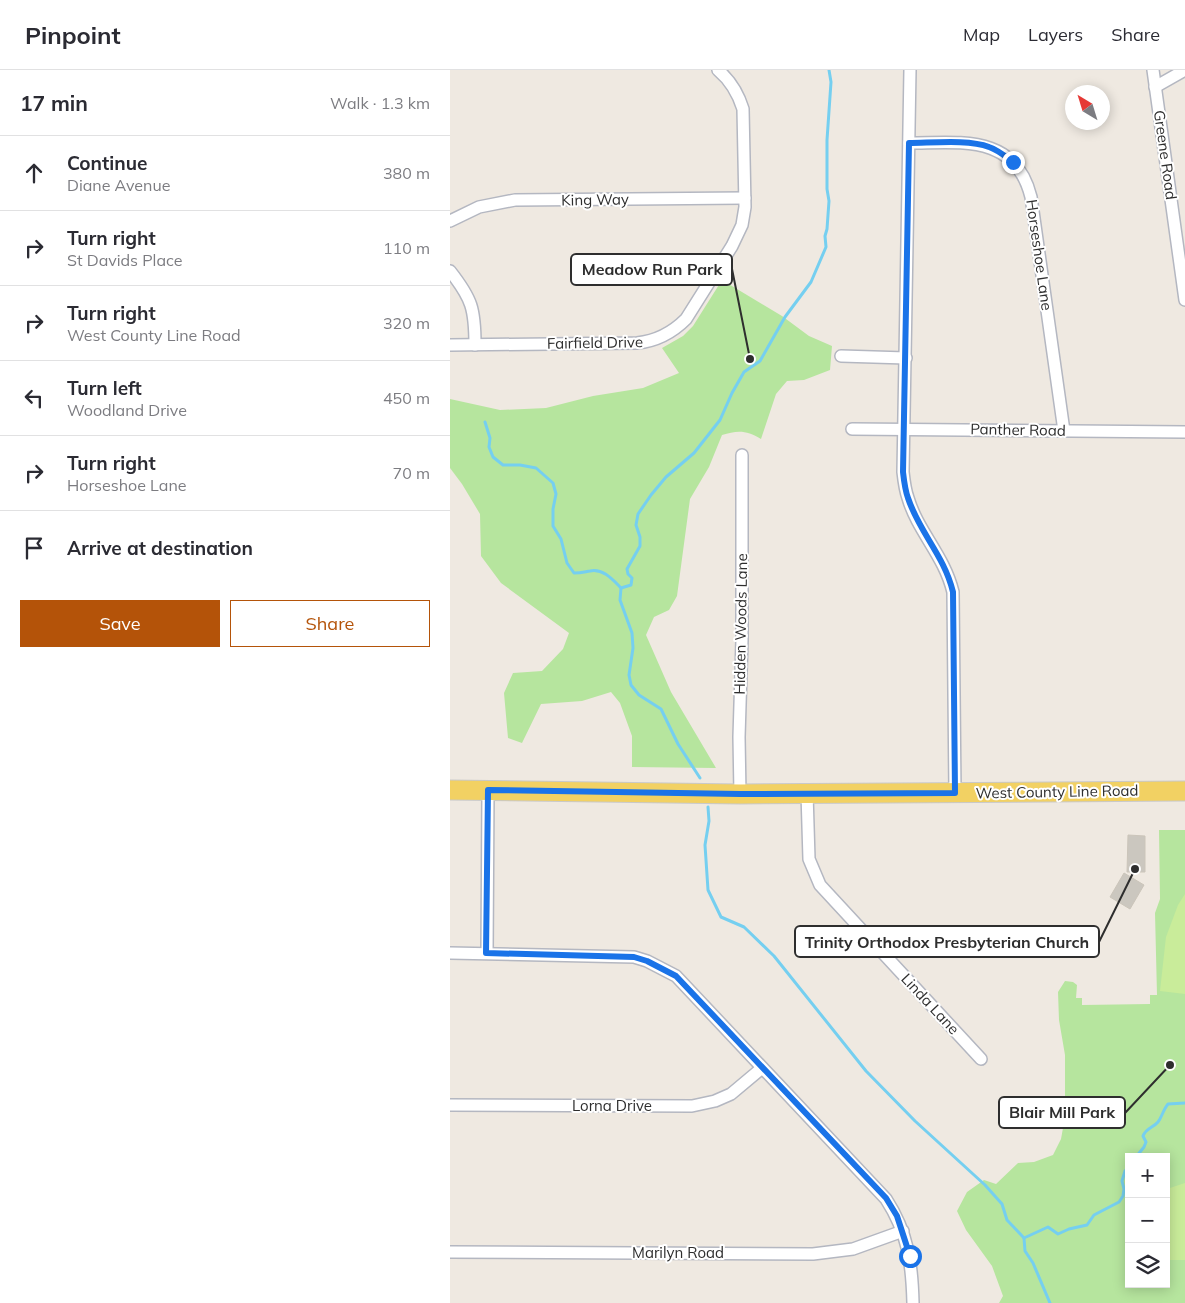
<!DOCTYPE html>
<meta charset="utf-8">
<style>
:root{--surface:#fff;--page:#f2f2f3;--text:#2b2b33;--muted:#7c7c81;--line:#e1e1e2;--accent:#b45309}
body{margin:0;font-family:Mulish,sans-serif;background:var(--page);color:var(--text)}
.controls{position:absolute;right:15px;bottom:15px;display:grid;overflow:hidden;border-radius:0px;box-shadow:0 2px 12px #0003}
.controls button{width:45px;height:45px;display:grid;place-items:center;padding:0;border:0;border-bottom:1px solid var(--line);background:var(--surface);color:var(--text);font:25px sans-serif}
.compass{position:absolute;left:615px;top:15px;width:45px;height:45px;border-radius:50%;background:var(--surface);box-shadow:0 2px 12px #0003;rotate:322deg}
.stop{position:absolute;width:15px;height:15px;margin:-11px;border:4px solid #1a73e8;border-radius:50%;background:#fff}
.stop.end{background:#1a73e8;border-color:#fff;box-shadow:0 1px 5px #0008}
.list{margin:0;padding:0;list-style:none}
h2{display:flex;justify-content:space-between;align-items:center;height:65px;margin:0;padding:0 20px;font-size:21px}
h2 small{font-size:16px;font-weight:400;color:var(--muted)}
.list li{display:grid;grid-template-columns:32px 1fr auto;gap:15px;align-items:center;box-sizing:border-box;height:75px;padding:0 20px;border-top:1px solid var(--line)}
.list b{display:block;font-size:19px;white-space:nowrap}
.list p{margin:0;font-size:16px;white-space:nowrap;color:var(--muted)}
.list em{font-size:16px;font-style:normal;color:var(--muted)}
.actions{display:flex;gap:10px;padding:15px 20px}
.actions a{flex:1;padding:11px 0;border:1px solid var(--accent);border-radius:0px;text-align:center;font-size:18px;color:var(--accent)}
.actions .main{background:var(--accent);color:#fff}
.icon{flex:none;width:28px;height:28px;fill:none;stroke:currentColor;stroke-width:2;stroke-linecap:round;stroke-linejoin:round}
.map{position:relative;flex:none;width:735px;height:1233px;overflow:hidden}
header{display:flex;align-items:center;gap:30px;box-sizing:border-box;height:70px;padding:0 25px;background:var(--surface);border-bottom:1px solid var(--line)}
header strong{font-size:24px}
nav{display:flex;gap:28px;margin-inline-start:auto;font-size:18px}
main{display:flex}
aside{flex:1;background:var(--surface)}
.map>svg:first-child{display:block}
.green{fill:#b6e59e;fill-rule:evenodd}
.pitch{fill:#c9ec9a}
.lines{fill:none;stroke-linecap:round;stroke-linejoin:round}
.stream{stroke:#75cff0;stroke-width:3}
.building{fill:#cbc7bf;stroke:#cbc5ba}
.minor-casing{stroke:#b4b7c1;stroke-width:14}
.primary-casing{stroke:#c9c9c9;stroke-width:21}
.minor{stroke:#fff;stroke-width:11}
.primary{stroke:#f2d163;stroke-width:19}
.route{stroke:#1a73e8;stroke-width:6}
.labels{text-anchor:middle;stroke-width:4;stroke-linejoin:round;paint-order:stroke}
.street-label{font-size:15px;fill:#2e2e2e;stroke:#fff}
.leader{fill:none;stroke:#2e2e2e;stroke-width:2}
.callout-dot{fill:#2e2e2e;stroke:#fff;stroke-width:2}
.callout{fill:#fff;stroke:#2e2e2e;stroke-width:2}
.callout-label{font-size:16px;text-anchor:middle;font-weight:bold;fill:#2e2e2e}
</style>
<header>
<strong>Pinpoint</strong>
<nav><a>Map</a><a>Layers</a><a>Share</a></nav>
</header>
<main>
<aside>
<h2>17 min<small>Walk · 1.3 km</small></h2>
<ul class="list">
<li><svg class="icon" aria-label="ahead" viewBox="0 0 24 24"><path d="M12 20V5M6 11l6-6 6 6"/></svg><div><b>Continue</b><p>Diane Avenue</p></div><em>380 m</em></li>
<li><svg class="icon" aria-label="right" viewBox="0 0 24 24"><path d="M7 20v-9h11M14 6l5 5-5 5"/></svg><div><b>Turn right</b><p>St Davids Place</p></div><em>110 m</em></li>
<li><svg class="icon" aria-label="right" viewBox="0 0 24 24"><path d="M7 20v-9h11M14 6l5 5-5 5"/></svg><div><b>Turn right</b><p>West County Line Road</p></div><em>320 m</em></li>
<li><svg class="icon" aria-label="left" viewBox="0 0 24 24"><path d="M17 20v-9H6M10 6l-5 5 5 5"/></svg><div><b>Turn left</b><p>Woodland Drive</p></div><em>450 m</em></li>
<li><svg class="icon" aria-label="right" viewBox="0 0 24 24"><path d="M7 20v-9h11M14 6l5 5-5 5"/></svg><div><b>Turn right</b><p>Horseshoe Lane</p></div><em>70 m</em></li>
<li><svg class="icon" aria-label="arrive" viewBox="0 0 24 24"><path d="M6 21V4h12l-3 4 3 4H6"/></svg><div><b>Arrive at destination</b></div></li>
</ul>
<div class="actions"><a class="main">Save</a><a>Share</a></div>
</aside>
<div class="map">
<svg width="735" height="1233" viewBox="0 0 735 1233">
<rect width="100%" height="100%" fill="#efe9e1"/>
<!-- green -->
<g class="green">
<path d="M272 210 332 246 359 266 382 276 380 300 354 310 337 311 326 324 311 369C297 360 287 360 272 365L259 397 240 429 227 526 219 540 204 547 196 565 221 622 266 698 182 697V666L170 633 161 622 132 631 91 634 72 673 58 668 54 623 63 603 92 601 113 579 119 563 51 513 31 486 30 444 12 414 0 398V329L50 340 96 338 143 326 193 318 229 303 212 278 233 266 243 256Z"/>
<path d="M709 760H735V1233H549L553 1226 542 1196 516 1160 507 1141 517 1122 534 1110 546 1114 568 1093 584 1092 603 1085 611 1069 615 1047V985L609 950 608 922 615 911 623 912 627 915 626 928H632V935L700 934V925H707L705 843 710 829ZM679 1087H716V1214H679Z"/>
</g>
<!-- pitch -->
<g class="pitch">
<path d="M735 824V924L710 921 716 867 728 835Z"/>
<path d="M735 1113V1190H716V1126L720 1118Z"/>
</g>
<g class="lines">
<!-- stream -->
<g class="stream">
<path d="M35 352 40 368 39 377 43 387 53 395H70L86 398 103 413 106 424 103 439V456L111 469 117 493 124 503C131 503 134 502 140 501 153 498 163 510 171 518L170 530 182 563 183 578 179 605 181 615 189 625 211 639 228 674 250 708"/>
<path d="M171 518 181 515 182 508 178 504 177 499 190 476V467L186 455 188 444 201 425 216 407 244 383 270 350 282 323 294 302 310 291 335 247 361 212 376 177 375 166 377 159 379 131 377 119V70L381 12 379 0"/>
<path d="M258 737 259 751 255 775 258 820 271 847 294 857 324 886 416 1001 465 1051 535 1115 552 1134 557 1150 574 1168 575 1181 583 1193 600 1233"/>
<path d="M686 1087 694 1077 696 1072 693 1066C696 1058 703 1058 708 1052 712 1047 713 1040 718 1034L735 1033"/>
<path d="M574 1168 598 1157 608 1164 619 1159 637 1155 644 1145 669 1132 673 1126 674 1119 672 1111 675 1101 679 1097"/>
</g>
</g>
<!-- building -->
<g class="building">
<path d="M678 765 695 766V802H677Z"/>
<path d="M674 803 694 815 680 839 660 827Z"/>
</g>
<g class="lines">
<!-- minor casing -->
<g class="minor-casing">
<g id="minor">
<path d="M460 0 453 402C454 411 455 420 458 428 468 462 494 485 503 522L505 723"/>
<path d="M703 0 735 230"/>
<path d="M705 17 735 0"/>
<path d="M459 73C510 73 565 63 581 127L614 361"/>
<path d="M0 151 29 137 65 130 295 128"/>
<path d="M0 201C22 229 25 239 25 275"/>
<path d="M0 275 187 273C207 271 222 263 236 249L282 176 292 155 295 137 293 39C288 23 281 11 268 0"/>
<path d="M391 286 456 288"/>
<path d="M402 359 735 362"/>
<path d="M357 723 359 789 370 815 531 989"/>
<path d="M290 724 289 667 292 570V385"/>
<path d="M0 883 184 887 197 891 226 906 436 1129C458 1163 462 1193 463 1233"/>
<path d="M37 883 38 720"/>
<path d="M0 1035 242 1036 265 1031 281 1024 312 998"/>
<path d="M0 1182 363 1184 403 1179 453 1161"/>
</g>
</g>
<!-- primary casing -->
<g class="primary-casing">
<path id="primary" d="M0 720 290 724 735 721"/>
</g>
<!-- minor -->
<use href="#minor" class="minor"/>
<!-- primary -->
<use href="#primary" class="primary"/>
</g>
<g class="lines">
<!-- route -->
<path class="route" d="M460 1186 447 1146 436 1128 226 906 197 891 184 887 36 883 38 720 290 724 505 723 503 522C494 485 469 462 458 428 455 420 454 411 453 402L459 73C481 73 519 69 539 77 548 80 555 86 563 92"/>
</g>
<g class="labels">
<!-- street labels -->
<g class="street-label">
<text transform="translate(715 85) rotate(82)" y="5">Greene Road</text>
<text transform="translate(145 130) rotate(-1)" y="5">King Way</text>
<text transform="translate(589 185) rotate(82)" y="5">Horseshoe Lane</text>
<text transform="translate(145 273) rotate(-1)" y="5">Fairfield Drive</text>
<text transform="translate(568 360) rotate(1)" y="5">Panther Road</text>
<text transform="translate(291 554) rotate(-89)" y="5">Hidden Woods Lane</text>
<text transform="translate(607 722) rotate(-1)" y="5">West County Line Road</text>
<text transform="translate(480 934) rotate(47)" y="5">Linda Lane</text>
<text x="162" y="1041">Lorna Drive</text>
<text x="228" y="1188">Marilyn Road</text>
</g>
</g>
<!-- callouts -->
<path class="leader" d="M300 289L282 199M685 799L649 872M720 995L675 1043"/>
<g class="callout-dot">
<circle cx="300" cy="289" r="5"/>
<circle cx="685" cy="799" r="5"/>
<circle cx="720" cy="995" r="5"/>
</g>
<g class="callout">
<rect x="121" y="184" width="161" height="31" rx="5"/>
<rect x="345" y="856" width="304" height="31" rx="5"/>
<rect x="549" y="1027" width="126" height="31" rx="5"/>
</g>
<g class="callout-label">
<text x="202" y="205">Meadow Run Park</text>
<text x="497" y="878">Trinity Orthodox Presbyterian Church</text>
<text x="612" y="1048">Blair Mill Park</text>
</g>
</svg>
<div class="controls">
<button>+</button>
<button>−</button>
<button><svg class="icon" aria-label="layers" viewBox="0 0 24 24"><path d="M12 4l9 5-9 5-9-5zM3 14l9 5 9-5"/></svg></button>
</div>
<svg class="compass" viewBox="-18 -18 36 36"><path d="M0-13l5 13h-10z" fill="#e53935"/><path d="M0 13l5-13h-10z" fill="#7c7c81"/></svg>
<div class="stop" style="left:460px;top:1186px"></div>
<div class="stop end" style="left:563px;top:92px"></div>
</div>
</main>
